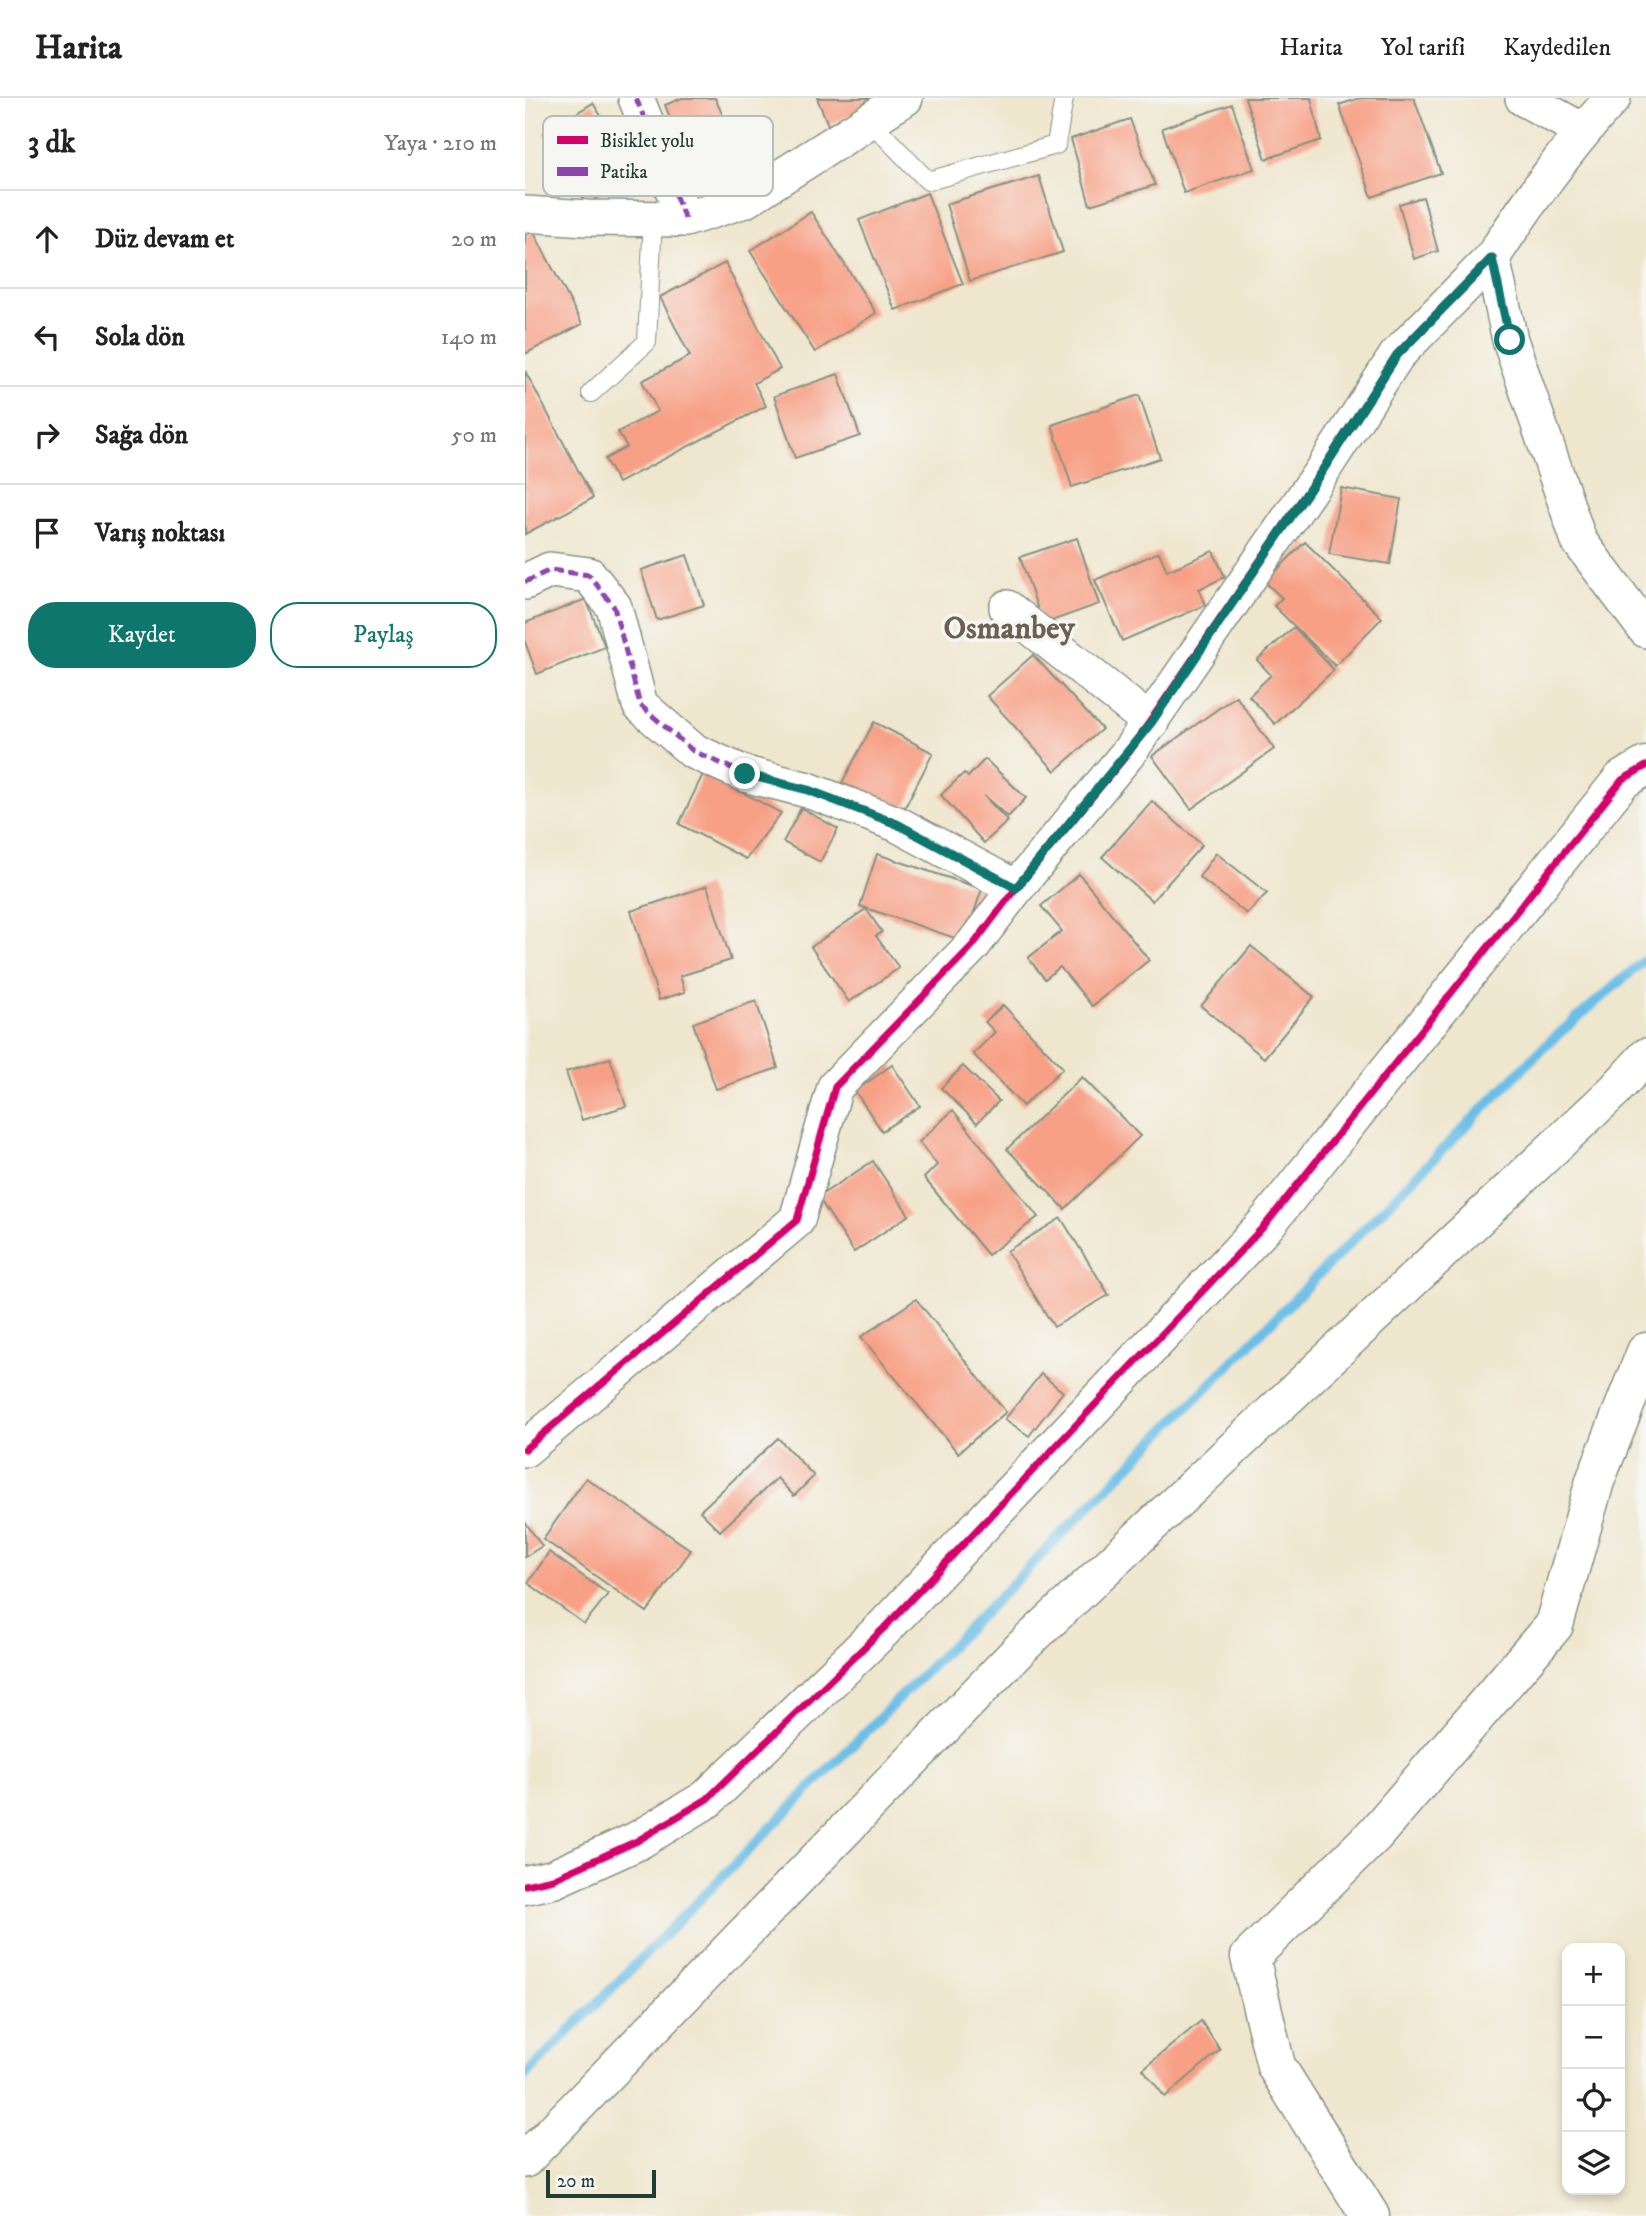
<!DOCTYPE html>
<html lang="tr">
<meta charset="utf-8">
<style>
:root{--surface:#fff;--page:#f6f6f6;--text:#222;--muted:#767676;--line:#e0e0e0;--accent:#0f766e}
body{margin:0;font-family:"IM FELL DW Pica",serif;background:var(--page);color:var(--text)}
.controls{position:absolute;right:21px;bottom:21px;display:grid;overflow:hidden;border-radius:14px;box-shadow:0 4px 10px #0003}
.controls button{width:63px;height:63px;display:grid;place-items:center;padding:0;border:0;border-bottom:2px solid var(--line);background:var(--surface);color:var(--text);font:35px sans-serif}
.scale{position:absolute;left:21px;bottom:18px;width:110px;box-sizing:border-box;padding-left:7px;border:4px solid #1f3d34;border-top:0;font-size:19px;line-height:24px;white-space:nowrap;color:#1f3d34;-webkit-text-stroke:5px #f6f6f2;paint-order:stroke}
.stop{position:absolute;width:21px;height:21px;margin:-16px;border:5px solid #0f766e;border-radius:50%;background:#fff}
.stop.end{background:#0f766e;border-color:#fff;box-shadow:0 2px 7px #0008}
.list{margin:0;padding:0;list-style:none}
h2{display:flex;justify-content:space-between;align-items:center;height:91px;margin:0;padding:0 28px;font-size:30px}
h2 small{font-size:23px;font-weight:400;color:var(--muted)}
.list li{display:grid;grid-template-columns:46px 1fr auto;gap:21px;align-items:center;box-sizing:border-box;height:98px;padding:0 28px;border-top:2px solid var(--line)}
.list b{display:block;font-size:26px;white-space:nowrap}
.list em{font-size:23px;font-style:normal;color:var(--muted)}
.actions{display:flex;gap:14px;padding:21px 28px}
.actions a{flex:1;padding:16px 0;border:2px solid var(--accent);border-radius:28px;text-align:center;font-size:24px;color:var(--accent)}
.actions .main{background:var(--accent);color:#fff}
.icon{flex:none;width:38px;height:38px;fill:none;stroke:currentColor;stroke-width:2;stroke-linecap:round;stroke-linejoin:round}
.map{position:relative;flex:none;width:1121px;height:2118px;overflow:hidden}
header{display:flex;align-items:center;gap:42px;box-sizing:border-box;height:98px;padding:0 35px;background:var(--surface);border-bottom:2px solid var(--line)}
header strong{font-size:33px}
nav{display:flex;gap:38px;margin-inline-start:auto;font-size:24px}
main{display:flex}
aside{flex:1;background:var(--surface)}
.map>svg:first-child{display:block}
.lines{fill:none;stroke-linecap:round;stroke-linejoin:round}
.stream{stroke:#6bbee7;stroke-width:10}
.building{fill:#f7a086}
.lane-casing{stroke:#879281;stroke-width:20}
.street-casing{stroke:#879281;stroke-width:38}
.secondary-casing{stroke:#879281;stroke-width:41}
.lane{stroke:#fff;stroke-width:18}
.street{stroke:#fff;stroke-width:35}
.secondary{stroke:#fff;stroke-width:38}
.quiet{stroke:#8e44ad;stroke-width:5;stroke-dasharray:10 5;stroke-linecap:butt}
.cycleway-casing{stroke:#f6f6f2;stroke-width:11}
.cycleway{stroke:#d6006c;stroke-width:7}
.route{stroke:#0f766e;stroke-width:9}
.labels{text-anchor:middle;stroke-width:7;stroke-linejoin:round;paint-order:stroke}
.quarter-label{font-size:32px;font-weight:bold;fill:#6b6051;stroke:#f6f6f2}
.key{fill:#f6f6f2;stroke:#b6beb9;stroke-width:2}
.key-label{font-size:19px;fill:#1f3d34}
</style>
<header>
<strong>Harita</strong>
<nav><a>Harita</a><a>Yol tarifi</a><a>Kaydedilen</a></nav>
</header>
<main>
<aside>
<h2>3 dk<small>Yaya · 210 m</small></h2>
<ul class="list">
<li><svg class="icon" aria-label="ahead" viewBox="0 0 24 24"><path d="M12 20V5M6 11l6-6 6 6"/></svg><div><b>Düz devam et</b></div><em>20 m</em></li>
<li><svg class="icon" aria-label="left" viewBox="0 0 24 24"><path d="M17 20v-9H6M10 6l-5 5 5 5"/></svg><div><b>Sola dön</b></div><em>140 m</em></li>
<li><svg class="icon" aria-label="right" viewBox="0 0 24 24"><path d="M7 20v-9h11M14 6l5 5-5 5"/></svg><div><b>Sağa dön</b></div><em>50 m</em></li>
<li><svg class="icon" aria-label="arrive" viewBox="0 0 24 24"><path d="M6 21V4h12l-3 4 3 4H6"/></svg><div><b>Varış noktası</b></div></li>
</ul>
<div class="actions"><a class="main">Kaydet</a><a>Paylaş</a></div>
</aside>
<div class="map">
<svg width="1121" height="2118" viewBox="0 0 1121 2118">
<rect width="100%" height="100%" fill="#f6f6f2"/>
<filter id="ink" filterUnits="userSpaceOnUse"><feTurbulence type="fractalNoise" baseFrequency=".0143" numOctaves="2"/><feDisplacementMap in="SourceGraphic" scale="14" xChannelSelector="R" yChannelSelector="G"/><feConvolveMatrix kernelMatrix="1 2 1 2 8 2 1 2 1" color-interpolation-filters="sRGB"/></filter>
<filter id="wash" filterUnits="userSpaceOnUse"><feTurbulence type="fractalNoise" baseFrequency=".00686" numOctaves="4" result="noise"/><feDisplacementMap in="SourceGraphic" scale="28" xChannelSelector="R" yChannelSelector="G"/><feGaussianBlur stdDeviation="1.57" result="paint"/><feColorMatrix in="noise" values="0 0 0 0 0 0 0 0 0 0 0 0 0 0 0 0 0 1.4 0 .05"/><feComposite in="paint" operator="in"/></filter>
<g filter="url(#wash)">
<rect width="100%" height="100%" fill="#efe6ce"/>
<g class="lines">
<!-- stream -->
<path class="stream" d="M0 1978 1022 946 1121 861"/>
</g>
<g id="blocks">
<!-- building -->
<g class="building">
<path d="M157 0H190L198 18 152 37 140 7Z"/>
<path d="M292 0H354L356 5 303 27Z"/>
<path d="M720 0H786L796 42 741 61Z"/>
<path d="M835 0H889L916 75 847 99 814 7Z"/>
<path d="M68 5 112 77 62 106 19 35Z"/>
<path d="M707 6 729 71 659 95 637 30Z"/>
<path d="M605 21 630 87 565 107 546 41Z"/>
<path d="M514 78 538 154 445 183 421 106Z"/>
<path d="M402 95 438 186 370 212 334 122Z"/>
<path d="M898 99 913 153 889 161 874 106Z"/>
<path d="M286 114 351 215 290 254 225 153Z"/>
<path d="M8 133 57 226 0 256V137Z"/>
<path d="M200 165 255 271 229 285 241 308 93 385 80 361 102 349 93 334 133 313 117 283 165 258 135 199Z"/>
<path d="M0 273 68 400 0 436Z"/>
<path d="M313 276 335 338 270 360 249 298Z"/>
<path d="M614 297 635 360 547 389 527 327Z"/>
<path d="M816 390 876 401 865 466 804 456Z"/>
<path d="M552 440 574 506 518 526 495 459Z"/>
<path d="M780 444 857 520 810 568 749 508 757 500 740 484Z"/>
<path d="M688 453 700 479 674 491 681 507 597 543 570 482 634 454 642 473Z"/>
<path d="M162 457 179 507 132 522 116 472Z"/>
<path d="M61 501 80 549 12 576 0 544V525Z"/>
<path d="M769 529 809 572 750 626 724 598 746 577 732 562Z"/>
<path d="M508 557 577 631 530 673 462 598Z"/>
<path d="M711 598 749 651 666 711 627 658Z"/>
<path d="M349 624 408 655 378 713 317 685Z"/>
<path d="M460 661 501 700 483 719 459 698 483 723 459 745 416 697 439 675 443 679Z"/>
<path d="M179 674 256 715 221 761 154 726Z"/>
<path d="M627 703 677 747 627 803 577 759Z"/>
<path d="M276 710 313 731 295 764 258 744Z"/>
<path d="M691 755 742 795 722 816 674 779Z"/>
<path d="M352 756 457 791 439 843 335 808Z"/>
<path d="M554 776 624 862 567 908 535 869 520 881 503 860 537 833 516 808Z"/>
<path d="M182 788 206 862 155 878 160 894 134 902 106 813Z"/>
<path d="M341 811 357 834 351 838 374 870 324 904 286 849Z"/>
<path d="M726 848 789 899 739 960 676 908Z"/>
<path d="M231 903 253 970 191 991 168 925Z"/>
<path d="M478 907 538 970 498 1008 448 956 470 934 460 924Z"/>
<path d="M85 960 101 1008 57 1022 41 974Z"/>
<path d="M367 967 395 1008 357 1033 330 993Z"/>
<path d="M438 968 474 1003 452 1025 416 990Z"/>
<path d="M557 979 615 1038 540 1111 482 1051Z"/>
<path d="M428 1012 513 1119 463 1157 399 1080 412 1067 394 1044Z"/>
<path d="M348 1063 384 1117 329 1154 293 1099Z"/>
<path d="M536 1120 584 1197 529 1229 482 1153Z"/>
<path d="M391 1201 481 1314 433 1355 336 1239Z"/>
<path d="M516 1276 538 1294 504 1338 480 1321Z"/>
<path d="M253 1340 289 1378 269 1398 252 1380 195 1433 175 1413Z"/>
<path d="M61 1380 166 1452 122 1514 18 1441Z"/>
<path d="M0 1424 17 1448 0 1459Z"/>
<path d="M24 1454 83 1496 59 1526 3 1485Z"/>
<path d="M676 1923 695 1952 640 1999 618 1971Z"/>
</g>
</g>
</g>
<g filter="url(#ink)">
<use href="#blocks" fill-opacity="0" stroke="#879281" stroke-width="2"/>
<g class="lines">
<!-- lane casing -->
<g class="lane-casing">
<g id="lane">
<path d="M345 23 403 83 531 47 539 0"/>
<path d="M66 295 122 244 128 121"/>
</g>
</g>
<!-- street casing -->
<g class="street-casing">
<g id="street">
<path d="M111 0 160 121"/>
<path d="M998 0 1058 33"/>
<path d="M1088 0C1042 49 1003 104 967 160L985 242 1054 443 1121 532"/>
<path d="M0 116 62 120 160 121 220 102 380 0"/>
<path d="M0 484 25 472 64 477 89 509 115 607 168 653 220 676 283 692 372 726 491 790"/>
<path d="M482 510 626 625"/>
<path d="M0 1351 272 1122 310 989 448 847 491 790 604 654 799 370 872 257 967 160"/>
<path d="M0 2062 496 1550 1089 993 1121 958"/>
</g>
</g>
<!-- secondary casing -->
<g class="secondary-casing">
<g id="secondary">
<path d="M0 1787 28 1781 112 1743 182 1701 359 1530 741 1126 1097 682 1121 668"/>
<path d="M845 2118 751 1968 725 1859 850 1736 1029 1527 1070 1383 1121 1254"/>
</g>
</g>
<!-- lane -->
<use href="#lane" class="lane"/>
<!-- street -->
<use href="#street" class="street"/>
<!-- secondary -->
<use href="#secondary" class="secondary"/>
<!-- quiet -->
<g class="quiet">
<path d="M111 0 160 121"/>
<path d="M0 484 25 472 64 477 89 509 115 607 168 653 220 676 283 692 372 726 491 790"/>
</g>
<!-- cycleway casing -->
<g class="cycleway-casing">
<g id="cycleway">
<path d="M0 1351 272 1122 310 989 448 847 491 790 604 654 799 370 872 257 967 160"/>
<path d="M0 1787 28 1781 112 1743 182 1701 359 1530 741 1126 1097 682 1121 668"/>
</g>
</g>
<!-- cycleway -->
<use href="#cycleway" class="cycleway"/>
</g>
</g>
<g class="lines" filter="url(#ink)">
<!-- route -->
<path class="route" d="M220 676 283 692 372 726 491 790 626 625 799 370 872 257 967 160 985 242"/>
</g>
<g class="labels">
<!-- quarter labels -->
<g class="quarter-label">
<text x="484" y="540">Osmanbey</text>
</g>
</g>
<!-- legend -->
<rect x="18" y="18" width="230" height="80" rx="10" class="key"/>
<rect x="32" y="38" width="31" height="8" fill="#d6006c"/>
<rect x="32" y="69" width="31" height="9" fill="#8e44ad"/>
<g class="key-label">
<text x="75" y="49">Bisiklet yolu</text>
<text x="75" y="80">Patika</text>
</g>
</svg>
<div class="controls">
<button>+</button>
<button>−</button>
<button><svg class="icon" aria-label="locate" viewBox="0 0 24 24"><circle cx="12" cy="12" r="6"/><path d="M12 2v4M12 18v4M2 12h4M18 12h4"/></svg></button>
<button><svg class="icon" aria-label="layers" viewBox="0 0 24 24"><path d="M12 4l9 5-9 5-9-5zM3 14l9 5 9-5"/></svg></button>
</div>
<div class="scale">20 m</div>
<div class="stop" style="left:985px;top:242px"></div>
<div class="stop end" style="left:220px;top:676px"></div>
</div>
</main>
